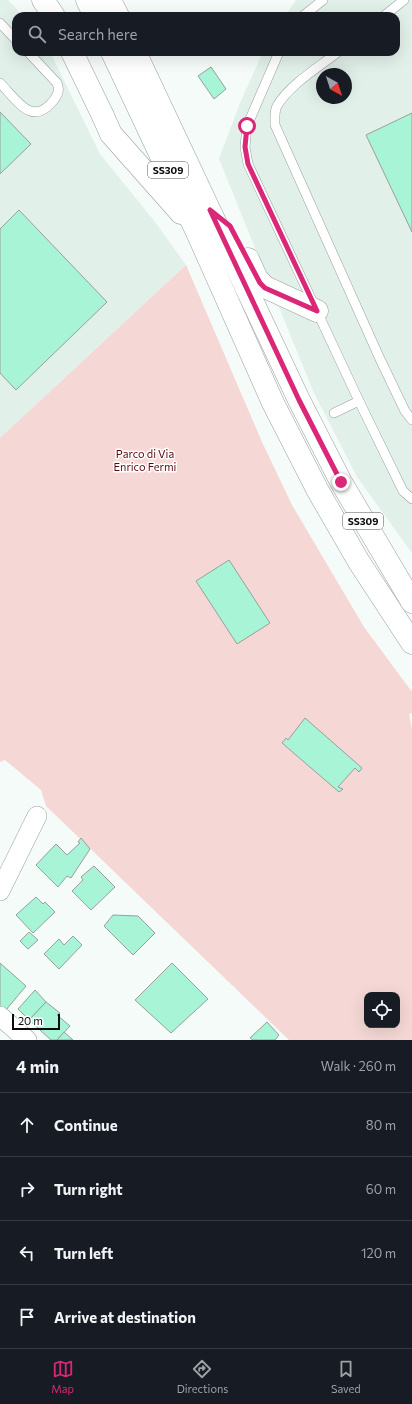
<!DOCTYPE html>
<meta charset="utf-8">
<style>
:root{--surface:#171b24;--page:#20242c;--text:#f1f3f6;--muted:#9ea1a6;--line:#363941;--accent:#db2777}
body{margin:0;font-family:Commissioner,sans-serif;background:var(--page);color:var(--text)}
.controls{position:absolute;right:12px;bottom:12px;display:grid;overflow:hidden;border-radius:8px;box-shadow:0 4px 16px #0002}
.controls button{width:36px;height:36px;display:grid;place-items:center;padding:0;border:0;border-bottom:1px solid var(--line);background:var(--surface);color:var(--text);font:20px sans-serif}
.compass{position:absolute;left:316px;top:68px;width:36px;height:36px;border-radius:50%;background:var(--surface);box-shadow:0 4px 16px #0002;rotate:141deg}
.scale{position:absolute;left:12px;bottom:10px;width:48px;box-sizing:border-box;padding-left:4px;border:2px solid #0a0c0b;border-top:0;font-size:11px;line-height:14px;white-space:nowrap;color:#0a0c0b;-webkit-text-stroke:3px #fff;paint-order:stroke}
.stop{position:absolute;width:12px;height:12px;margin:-9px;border:3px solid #db2777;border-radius:50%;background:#fff}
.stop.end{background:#db2777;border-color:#fff;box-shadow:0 1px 4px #0008}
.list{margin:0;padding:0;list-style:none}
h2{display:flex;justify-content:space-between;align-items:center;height:52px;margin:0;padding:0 16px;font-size:17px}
h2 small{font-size:13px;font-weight:400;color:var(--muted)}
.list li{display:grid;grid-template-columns:26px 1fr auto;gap:12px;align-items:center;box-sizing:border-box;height:64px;padding:0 16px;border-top:1px solid var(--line)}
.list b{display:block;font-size:15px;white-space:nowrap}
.list em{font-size:13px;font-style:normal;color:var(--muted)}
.icon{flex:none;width:22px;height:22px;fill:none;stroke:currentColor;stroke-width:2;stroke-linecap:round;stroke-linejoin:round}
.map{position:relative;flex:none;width:412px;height:1040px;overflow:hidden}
.search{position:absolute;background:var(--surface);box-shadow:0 4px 16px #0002;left:12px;right:12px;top:12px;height:44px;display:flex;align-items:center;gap:10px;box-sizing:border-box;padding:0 14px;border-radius:12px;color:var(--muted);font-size:15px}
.sheet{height:308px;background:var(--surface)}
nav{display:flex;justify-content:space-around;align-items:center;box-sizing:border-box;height:56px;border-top:1px solid var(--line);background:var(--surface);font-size:11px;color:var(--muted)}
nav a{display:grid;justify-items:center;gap:2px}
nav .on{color:var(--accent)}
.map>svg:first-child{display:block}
.built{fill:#e2f0ea;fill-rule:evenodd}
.green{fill:#f5d8d5;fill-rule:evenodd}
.building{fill:#a7f4d7;stroke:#999f9d}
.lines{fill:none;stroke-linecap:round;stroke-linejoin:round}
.service-casing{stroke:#9aa09d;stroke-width:10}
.minor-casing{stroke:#9aa09d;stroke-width:20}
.tertiary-casing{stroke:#9aa09d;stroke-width:23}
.primary-casing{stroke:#9aa09d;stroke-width:23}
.service{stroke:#fff;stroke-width:9}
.minor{stroke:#fff;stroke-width:19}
.tertiary{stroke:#fff;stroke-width:22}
.primary{stroke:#fff;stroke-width:22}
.route{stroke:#db2777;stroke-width:5}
.labels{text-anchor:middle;stroke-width:3;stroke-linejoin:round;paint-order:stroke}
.shield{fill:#fff;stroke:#545554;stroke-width:1}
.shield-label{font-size:10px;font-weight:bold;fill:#0a0c0b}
.park-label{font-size:11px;fill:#5c0710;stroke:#fff}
</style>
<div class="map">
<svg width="412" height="1040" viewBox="0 0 412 1040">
<rect width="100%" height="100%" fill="#f4fbf8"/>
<!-- built -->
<g class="built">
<path d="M0 0H8L23 16H16V52H50L100 154 155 222 186 265 0 438Z"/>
<path d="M296 0H412V553L357 477 313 391 219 159 240 103 263 52H396V16H285ZM322 74H346V98H322Z"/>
</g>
<!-- green -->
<path class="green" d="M186 265 262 442 292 505 364 627 412 692V713L409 714 412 730V1040H289L46 806 41 790 5 760 0 762V438ZM367 995H397V1025H367Z"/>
<!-- building -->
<g class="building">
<path d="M211 67 226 89 214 99 198 76Z"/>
<path d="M0 112 31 144 0 174Z"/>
<path d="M412 113V232L366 135Z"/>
<path d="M19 210 107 302 16 390 0 373V229Z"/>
<path d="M229 560 270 623 237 644 196 581Z"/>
<path d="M305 718 362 768 359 772 355 768 338 787 343 789 339 792 282 743 286 738 288 740Z"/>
<path d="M81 838 90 849 71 878 67 876 58 887 36 865 56 844 67 855 80 843 78 842Z"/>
<path d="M94 866 115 887 91 910 72 891 83 880 81 877Z"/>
<path d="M36 897 43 904 45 902 55 912 33 933 16 915Z"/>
<path d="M113 915 138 916 155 933 133 955 104 926Z"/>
<path d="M29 932 38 940 28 949 20 941Z"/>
<path d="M73 936 82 945 59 969 44 954 59 939 64 945Z"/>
<path d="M0 963 26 986 5 1011 0 1007Z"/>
<path d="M172 963 208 999 171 1033 135 1000Z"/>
<path d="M35 990 46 1002 29 1020 18 1009Z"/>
<path d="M46 1002 60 1013 57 1015 70 1026 57 1040H51L29 1020Z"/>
<path d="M267 1022 279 1035 275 1040H253L250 1038Z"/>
<path d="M64 1032 73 1040H57Z"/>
</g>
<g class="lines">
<!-- service casing -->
<g class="service-casing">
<g id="service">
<path d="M303 16 323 0"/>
<path d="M384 16 404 0"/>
<path d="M0 23 16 40"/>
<path d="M279 52 247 126 245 147 248 164 359 401 403 491 412 499"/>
<path d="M338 52C319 67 289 85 277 106 274 112 275 119 275 125L380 359 405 411 412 420"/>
<path d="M0 83C17 100 32 128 54 100 58 94 60 90 57 83L28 52"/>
<path d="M334 413 359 401"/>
</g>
</g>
<!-- minor casing -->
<g class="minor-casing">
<g id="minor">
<path d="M0 891 37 816"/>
<path d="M0 1016 27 1040"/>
</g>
</g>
<!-- tertiary casing -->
<g class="tertiary-casing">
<g id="tertiary">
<path d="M43 0 54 16"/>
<path d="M72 52 103 116"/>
</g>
</g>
<!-- primary casing -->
<g class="primary-casing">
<g id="primary">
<path d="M87 0 95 16"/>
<path d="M110 0 118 16"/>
<path d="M112 52 196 230 273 403 318 491 359 562 412 643"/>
<path d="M135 52 299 400 341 482 412 602"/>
<path d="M103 116 111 134 181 213"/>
<path d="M248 259 257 279 265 287 317 311"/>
</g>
</g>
<!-- service -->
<use href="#service" class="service"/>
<!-- minor -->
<use href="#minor" class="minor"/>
<!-- tertiary -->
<use href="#tertiary" class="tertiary"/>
<!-- primary -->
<use href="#primary" class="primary"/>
</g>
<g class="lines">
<!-- route -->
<path class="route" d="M247 126 245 147 248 164 317 311 265 288 260 283 230 226 210 210 299 400 341 482"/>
</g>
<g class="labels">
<!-- shield labels -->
<g class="shield">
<rect x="148" y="162" width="40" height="16" rx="3"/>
<rect x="343" y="513" width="40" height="16" rx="3"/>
</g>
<g class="shield-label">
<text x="168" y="174">SS309</text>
<text x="363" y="525">SS309</text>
</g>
<!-- park labels -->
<g class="park-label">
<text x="145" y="458">Parco di Via<tspan x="145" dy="13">Enrico Fermi</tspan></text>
</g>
</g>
</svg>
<div class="controls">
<button><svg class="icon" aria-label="locate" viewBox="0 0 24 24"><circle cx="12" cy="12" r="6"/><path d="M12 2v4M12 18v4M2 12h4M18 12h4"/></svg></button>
</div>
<svg class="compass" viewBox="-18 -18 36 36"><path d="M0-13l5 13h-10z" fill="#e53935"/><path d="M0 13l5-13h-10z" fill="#9ea1a6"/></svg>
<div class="scale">20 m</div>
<div class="stop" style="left:247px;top:126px"></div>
<div class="stop end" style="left:341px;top:482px"></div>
<div class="search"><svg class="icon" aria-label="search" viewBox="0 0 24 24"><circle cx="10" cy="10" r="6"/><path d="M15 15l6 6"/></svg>Search here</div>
</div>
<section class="sheet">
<h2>4 min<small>Walk · 260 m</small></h2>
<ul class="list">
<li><svg class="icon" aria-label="ahead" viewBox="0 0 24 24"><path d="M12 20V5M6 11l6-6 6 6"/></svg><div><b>Continue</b></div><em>80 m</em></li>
<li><svg class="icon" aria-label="right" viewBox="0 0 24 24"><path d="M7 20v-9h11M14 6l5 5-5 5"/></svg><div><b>Turn right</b></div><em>60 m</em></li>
<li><svg class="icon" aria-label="left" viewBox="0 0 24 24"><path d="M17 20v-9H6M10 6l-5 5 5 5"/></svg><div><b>Turn left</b></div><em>120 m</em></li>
<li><svg class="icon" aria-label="arrive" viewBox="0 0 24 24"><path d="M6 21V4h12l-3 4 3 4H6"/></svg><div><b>Arrive at destination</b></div></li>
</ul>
</section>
<nav>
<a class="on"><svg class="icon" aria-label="map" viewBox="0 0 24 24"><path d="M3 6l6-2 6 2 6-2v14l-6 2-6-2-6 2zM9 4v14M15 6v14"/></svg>Map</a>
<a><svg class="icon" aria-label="directions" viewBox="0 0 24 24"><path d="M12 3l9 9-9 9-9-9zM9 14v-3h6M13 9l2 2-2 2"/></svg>Directions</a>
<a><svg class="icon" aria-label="saved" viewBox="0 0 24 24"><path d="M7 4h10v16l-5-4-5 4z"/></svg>Saved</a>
</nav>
